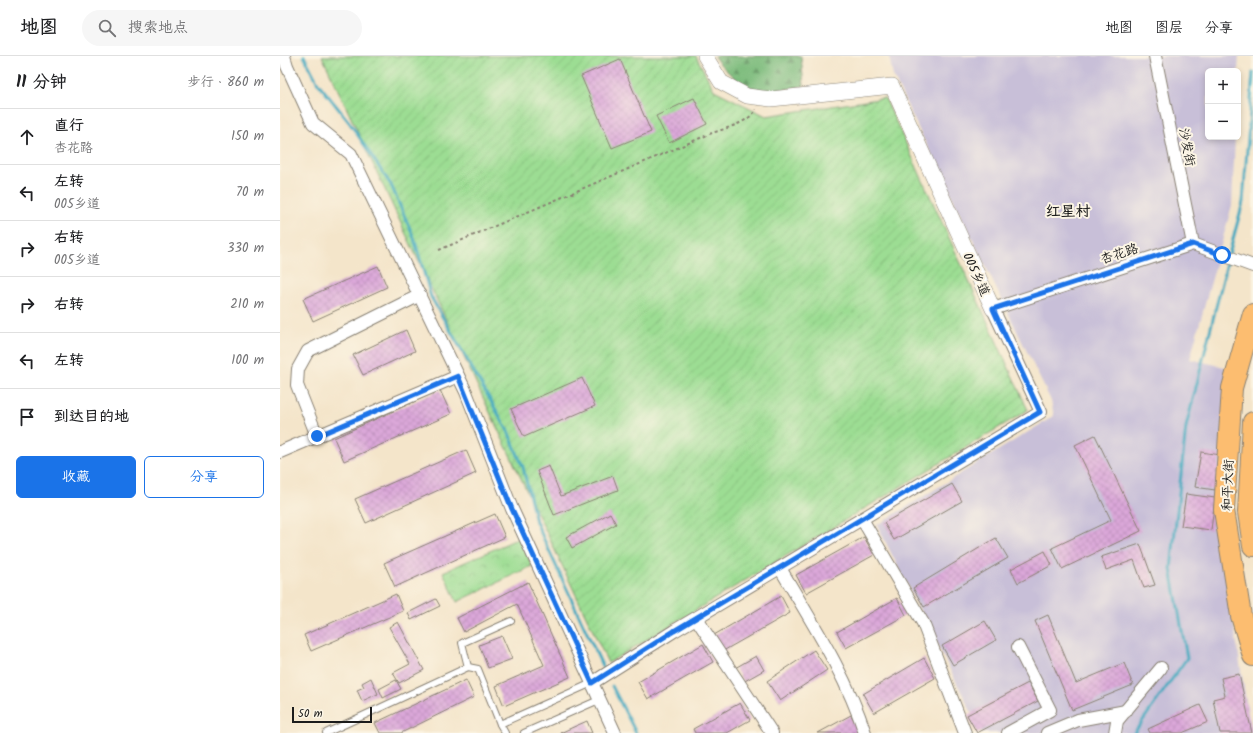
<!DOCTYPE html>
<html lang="zh">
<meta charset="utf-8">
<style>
:root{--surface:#fff;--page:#f6f6f6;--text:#202124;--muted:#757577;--line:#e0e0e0;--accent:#1a73e8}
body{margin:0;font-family:Kalam,"LXGW WenKai TC",sans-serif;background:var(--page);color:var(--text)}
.controls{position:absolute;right:12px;top:12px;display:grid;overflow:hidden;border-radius:6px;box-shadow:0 2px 6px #0003}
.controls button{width:36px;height:36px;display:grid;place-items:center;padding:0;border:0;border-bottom:1px solid var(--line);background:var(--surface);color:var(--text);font:20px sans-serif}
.scale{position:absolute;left:12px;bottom:10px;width:80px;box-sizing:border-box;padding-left:4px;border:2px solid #1c1c1c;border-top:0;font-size:11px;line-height:14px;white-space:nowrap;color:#1c1c1c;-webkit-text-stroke:3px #fcf5e5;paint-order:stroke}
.stop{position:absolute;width:12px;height:12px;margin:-9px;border:3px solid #1a73e8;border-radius:50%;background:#fff}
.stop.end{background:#1a73e8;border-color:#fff;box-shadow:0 1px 4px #0008}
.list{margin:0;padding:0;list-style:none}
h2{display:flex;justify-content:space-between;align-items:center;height:52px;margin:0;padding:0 16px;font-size:17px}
h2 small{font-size:13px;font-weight:400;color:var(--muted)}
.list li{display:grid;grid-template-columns:26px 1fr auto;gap:12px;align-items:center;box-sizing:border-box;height:56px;padding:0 16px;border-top:1px solid var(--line)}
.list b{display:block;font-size:15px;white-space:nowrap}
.list p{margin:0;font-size:13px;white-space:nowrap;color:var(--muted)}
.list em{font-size:13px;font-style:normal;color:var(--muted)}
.actions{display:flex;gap:8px;padding:12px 16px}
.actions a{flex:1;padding:9px 0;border:1px solid var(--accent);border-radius:6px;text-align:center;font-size:14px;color:var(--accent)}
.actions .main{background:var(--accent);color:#fff}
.icon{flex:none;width:22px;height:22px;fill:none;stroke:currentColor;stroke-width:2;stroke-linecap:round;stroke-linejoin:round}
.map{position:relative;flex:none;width:973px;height:677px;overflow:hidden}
header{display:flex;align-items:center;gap:24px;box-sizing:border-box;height:56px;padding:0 20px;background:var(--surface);border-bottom:1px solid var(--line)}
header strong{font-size:19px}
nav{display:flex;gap:22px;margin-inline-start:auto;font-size:14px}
.search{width:280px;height:36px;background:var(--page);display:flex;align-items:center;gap:10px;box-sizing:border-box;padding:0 14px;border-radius:22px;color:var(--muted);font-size:15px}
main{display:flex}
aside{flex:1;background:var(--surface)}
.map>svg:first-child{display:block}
.industrial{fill:#c8bfd8}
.forest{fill:url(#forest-firs);stroke:#4c6c4c}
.park{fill:url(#park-crowns);stroke:#5c7c58}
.garden{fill:url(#garden-furrows);stroke:#5c7c58}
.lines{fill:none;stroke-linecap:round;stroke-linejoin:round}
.stream{stroke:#40a9c0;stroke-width:3}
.building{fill:url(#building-cross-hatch)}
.service-casing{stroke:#888073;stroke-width:8}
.minor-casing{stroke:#888073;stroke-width:14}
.tertiary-casing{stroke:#888073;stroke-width:16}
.trunk-casing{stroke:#888073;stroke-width:22}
.path{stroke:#888073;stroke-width:2;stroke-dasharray:3 3;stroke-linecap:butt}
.service{stroke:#fff;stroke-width:6}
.minor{stroke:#fff;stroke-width:12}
.tertiary{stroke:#fff;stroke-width:15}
.trunk{stroke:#fcbd6f;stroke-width:20}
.route{stroke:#1a73e8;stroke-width:5}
.labels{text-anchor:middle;stroke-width:4;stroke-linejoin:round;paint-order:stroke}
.street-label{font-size:13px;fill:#1c1c1c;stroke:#fcf5e5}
.quarter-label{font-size:15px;font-weight:bold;fill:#1c1c1c;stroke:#fcf5e5}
</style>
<header>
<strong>地图</strong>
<div class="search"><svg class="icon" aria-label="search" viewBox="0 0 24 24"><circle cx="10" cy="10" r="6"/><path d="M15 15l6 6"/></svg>搜索地点</div>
<nav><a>地图</a><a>图层</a><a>分享</a></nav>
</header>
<main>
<aside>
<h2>11 分钟<small>步行 · 860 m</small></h2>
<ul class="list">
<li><svg class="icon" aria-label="ahead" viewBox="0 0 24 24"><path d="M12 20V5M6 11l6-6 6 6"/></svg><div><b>直行</b><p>杏花路</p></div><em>150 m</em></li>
<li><svg class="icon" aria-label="left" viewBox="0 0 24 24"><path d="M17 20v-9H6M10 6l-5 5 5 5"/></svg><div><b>左转</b><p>005乡道</p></div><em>70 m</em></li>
<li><svg class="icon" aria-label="right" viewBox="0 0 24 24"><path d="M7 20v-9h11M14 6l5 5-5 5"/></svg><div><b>右转</b><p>005乡道</p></div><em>330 m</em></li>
<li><svg class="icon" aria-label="right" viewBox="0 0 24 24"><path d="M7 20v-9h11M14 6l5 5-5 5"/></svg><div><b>右转</b></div><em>210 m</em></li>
<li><svg class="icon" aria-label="left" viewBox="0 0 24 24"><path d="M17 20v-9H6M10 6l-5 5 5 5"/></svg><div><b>左转</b></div><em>100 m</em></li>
<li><svg class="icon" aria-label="arrive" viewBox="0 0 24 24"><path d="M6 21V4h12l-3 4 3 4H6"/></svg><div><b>到达目的地</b></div></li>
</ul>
<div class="actions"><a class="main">收藏</a><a>分享</a></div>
</aside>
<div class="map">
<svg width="973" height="677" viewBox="0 0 973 677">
<defs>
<pattern id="forest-firs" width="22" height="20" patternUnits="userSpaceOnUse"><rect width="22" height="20" fill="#7dbc7d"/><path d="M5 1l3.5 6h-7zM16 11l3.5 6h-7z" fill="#669866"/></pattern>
<pattern id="park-crowns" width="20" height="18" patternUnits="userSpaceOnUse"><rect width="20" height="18" fill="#9cdd93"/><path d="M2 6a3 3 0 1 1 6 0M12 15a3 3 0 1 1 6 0" fill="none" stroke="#86bd7e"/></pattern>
<pattern id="garden-furrows" width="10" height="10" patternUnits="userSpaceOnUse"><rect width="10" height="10" fill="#9cdd93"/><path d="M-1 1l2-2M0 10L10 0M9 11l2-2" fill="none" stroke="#86bd7e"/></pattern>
<pattern id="building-cross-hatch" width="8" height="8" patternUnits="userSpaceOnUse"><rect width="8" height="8" fill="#dba7d9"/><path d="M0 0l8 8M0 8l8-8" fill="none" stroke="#bb8fba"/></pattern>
</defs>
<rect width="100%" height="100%" fill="#fcf5e5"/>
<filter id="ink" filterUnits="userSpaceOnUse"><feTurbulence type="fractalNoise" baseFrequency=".025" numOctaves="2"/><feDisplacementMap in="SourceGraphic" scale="8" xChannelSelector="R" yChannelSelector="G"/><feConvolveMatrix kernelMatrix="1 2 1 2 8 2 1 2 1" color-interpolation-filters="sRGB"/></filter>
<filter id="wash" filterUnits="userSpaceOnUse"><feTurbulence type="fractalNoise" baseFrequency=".012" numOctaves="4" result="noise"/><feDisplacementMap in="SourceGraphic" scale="16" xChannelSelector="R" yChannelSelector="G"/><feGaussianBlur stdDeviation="0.9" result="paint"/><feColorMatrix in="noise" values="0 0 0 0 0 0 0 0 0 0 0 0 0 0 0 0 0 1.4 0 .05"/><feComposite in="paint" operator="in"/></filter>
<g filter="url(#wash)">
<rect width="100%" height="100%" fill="#f4e5ca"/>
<!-- industrial -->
<path class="industrial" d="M609 0H959L958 15H928V81H955L952 149 910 303 949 312 942 496 968 657 973 677H702L597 469 774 360 771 345 613 20Z"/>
<!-- forest -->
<path class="forest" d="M434 0H521L524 30C495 35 472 41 449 17 443 11 438 7 434 0Z"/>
<!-- park -->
<path class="park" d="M239 482 252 510 177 546 163 516Z"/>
<!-- garden -->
<path class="garden" d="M42 0H416L434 34 486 60 605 42 748 354 328 607Z"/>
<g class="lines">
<!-- stream -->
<g class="stream">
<path d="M24 0 38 27 69 66 111 129 134 182 151 241 228 375 243 411 256 466 324 614"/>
<path d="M949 198 963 146 973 16"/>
<path d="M332 630 356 677"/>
<path d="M854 677 907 602 891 513 906 371 948 203"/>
</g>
</g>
<g id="blocks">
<!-- building -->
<g class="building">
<path d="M340 3 371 76 332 92 301 20Z"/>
<path d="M414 42 427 68 389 87 376 60Z"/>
<path d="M98 210 107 231 33 265 23 243Z"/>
<path d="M126 274 135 295 83 319 73 299Z"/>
<path d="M302 322 315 350 244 381 231 353Z"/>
<path d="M160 334 171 358 64 405 54 382Z"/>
<path d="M815 379 861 475 782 513 772 492 831 464 795 389Z"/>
<path d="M186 394 196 417 86 467 75 443Z"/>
<path d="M921 396 940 399 935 434 915 431Z"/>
<path d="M269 410 281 440 333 420 338 434 274 459 257 415Z"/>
<path d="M672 428 682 445 614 484 604 467Z"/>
<path d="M906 438 935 442 931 474 901 470Z"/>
<path d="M330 457 336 468 292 492 286 481Z"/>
<path d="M215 458 225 481 115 531 104 507Z"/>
<path d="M584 481 594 499 526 537 516 519Z"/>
<path d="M716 482 728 502 644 551 633 532Z"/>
<path d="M860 488 875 529 864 532 854 504 826 514 821 501Z"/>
<path d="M765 495 772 509 738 527 731 513Z"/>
<path d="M248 526 290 621 224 650 216 630 264 609 237 548 184 576 177 562Z"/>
<path d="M116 538 123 555 31 595 24 579Z"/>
<path d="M501 540 510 557 443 595 434 579Z"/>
<path d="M617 542 626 559 566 592 557 576Z"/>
<path d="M156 543 160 550 131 564 128 557Z"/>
<path d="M768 559 796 627 844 607 853 629 792 654 755 565Z"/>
<path d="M705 565 716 584 673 609 662 590Z"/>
<path d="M118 566 144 614 119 627 113 617 130 608 109 571Z"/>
<path d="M222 580 232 603 208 612 199 589Z"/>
<path d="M423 588 433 606 368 643 358 626Z"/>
<path d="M534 594 547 614 500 645 487 625Z"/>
<path d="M476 600 484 614 463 626 455 612Z"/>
<path d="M644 602 655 622 594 657 583 638Z"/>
<path d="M959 618 972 677H940L933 643 945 640 941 622Z"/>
<path d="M91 622 98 638 82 645 77 634 84 631 82 627Z"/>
<path d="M116 624 121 633 103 642 99 633Z"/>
<path d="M186 624 194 641 121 677H100L95 667Z"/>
<path d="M748 627 758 645 697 677 687 659Z"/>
<path d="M460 647 470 664 447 677H415L413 673Z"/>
<path d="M920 649 928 666 902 677H870L868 673Z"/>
<path d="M571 659 580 677H538Z"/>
<path d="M307 665 312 677H280Z"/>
</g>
</g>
</g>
<g filter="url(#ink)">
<use href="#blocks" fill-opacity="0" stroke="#888073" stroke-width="1"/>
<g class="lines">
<!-- service casing -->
<g class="service-casing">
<g id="service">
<path d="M188 611 198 613 220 668"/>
<path d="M46 677 188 611 182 587 231 565"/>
<path d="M225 677 220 668 312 627"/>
<path d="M244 677 321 643"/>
</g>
</g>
<!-- minor casing -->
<g class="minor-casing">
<g id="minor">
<path d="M4 0 7 10 33 67 71 98 186 336 232 453 335 677"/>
<path d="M875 0 913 188"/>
<path d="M37 380 17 329 18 313 28 295 140 239"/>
<path d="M0 396 178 320"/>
<path d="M582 463 643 567 685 677"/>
<path d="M500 512C531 565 566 618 585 677"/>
<path d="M416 562 492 677"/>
<path d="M312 627 394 575 761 356 713 253 913 188 973 210"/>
<path d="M728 677 770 654 738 591"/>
<path d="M767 677 798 664 846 655"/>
<path d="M835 677 837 665 881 612"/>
</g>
</g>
<!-- tertiary casing -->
<g class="tertiary-casing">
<path id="tertiary" d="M425 0 441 26 467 40 491 43 612 30 713 253"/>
</g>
<!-- trunk casing -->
<g class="trunk-casing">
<g id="trunk">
<path d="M973 258 952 332 944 454 961 560 973 600"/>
<path d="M973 366 968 456 973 490"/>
</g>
</g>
<!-- path -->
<path class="path" d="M159 194 432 77C444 73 471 66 476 53"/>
<!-- service -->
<use href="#service" class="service"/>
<!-- minor -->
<use href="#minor" class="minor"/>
<!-- tertiary -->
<use href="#tertiary" class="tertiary"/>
<!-- trunk -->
<use href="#trunk" class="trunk"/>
</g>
</g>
<g class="lines" filter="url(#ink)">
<!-- route -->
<path class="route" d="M37 380 178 320 232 453 312 627 394 575 760 356 713 253 913 188 942 199"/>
</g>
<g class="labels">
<!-- street labels -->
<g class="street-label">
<text transform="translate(908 91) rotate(79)" y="5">沙发街</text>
<text transform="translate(839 197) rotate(-18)" y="5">杏花路</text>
<text transform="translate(697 218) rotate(65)" y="5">005乡道</text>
<text transform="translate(947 429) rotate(-88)" y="5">和平大街</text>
</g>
<!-- quarter labels -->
<g class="quarter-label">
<text x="788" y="160">红星村</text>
</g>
</g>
</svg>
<div class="controls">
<button>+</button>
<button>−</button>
</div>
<div class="scale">50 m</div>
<div class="stop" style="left:942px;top:199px"></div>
<div class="stop end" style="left:37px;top:380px"></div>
</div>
</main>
